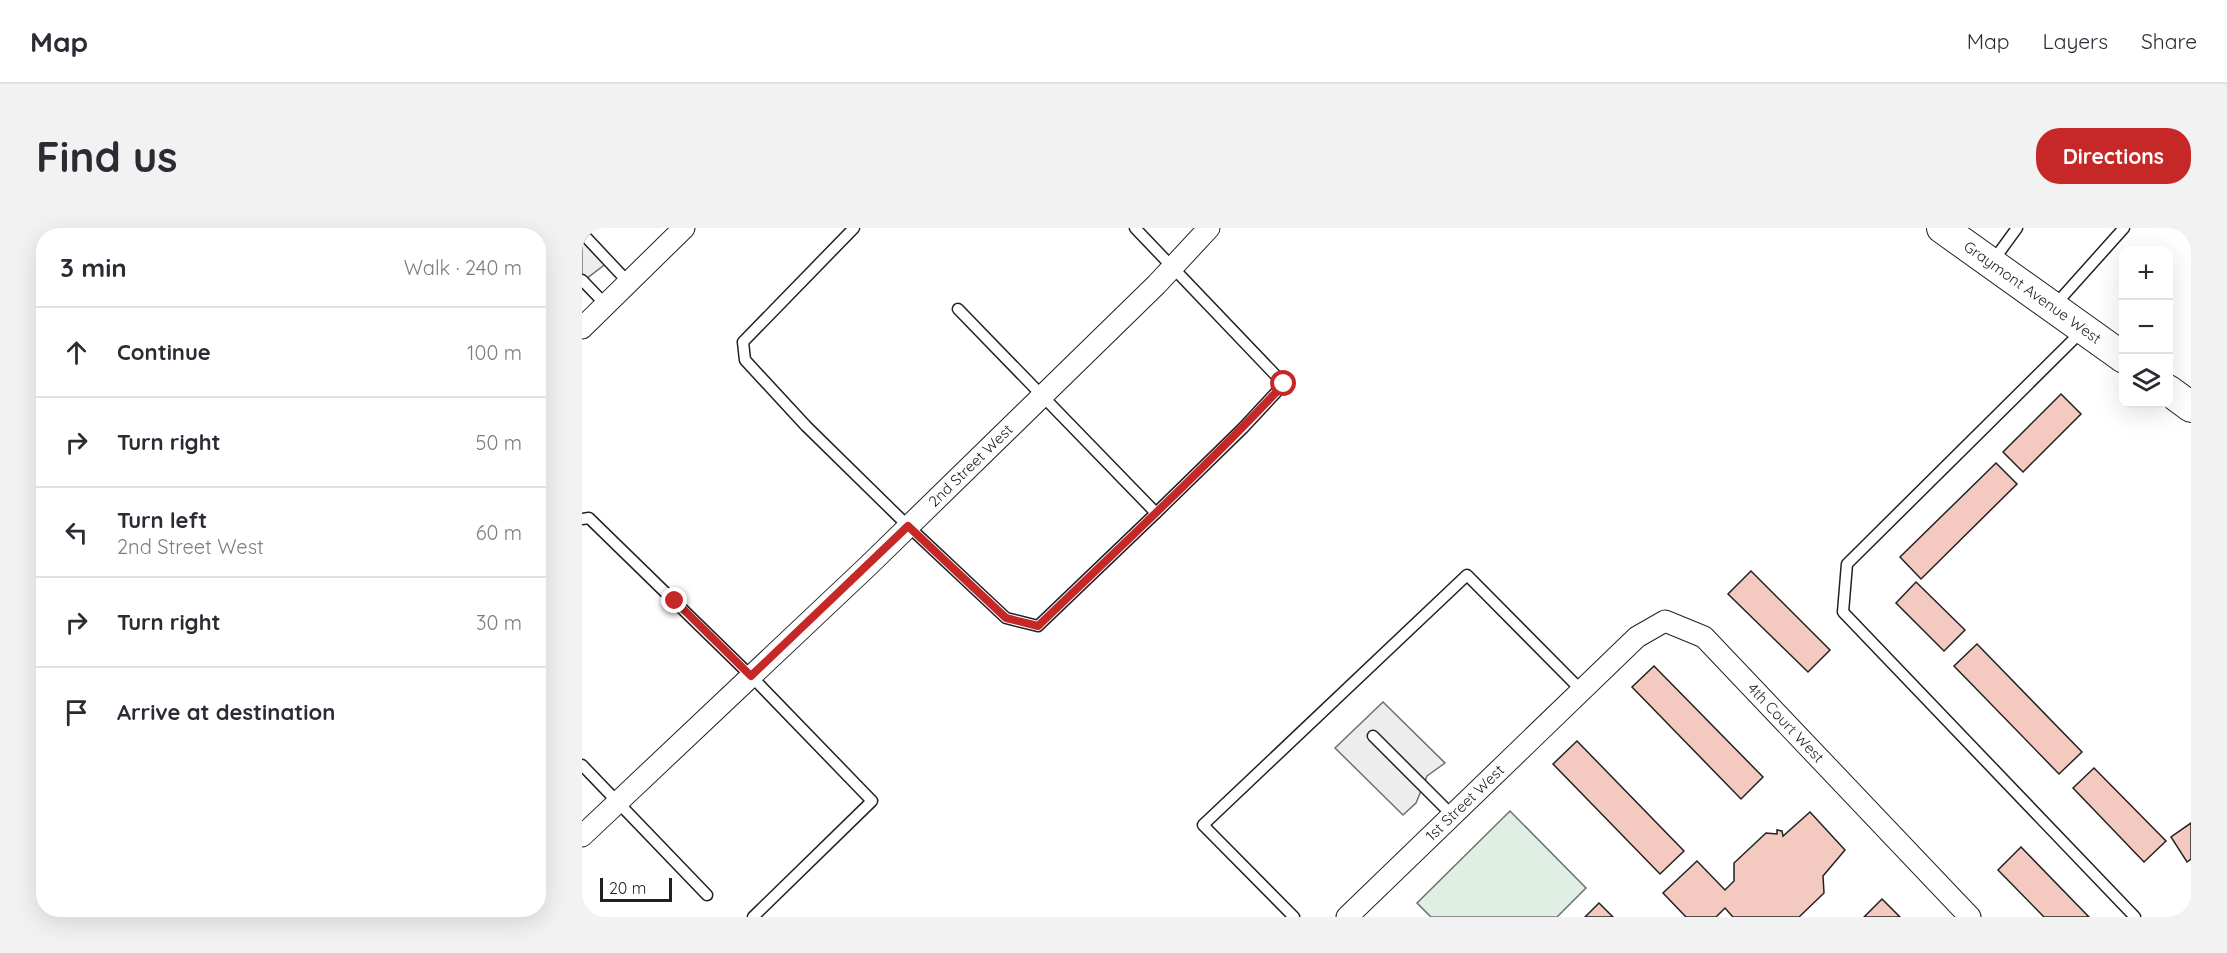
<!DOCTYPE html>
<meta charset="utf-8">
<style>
:root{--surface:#fff;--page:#f2f2f3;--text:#2b2b33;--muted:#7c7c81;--line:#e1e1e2;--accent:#c62828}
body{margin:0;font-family:Quicksand,sans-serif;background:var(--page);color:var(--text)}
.controls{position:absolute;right:18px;top:18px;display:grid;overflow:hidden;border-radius:12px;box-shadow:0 6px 24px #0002}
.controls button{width:54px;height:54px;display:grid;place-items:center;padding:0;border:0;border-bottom:2px solid var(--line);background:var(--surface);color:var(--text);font:30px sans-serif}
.scale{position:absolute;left:18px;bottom:15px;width:72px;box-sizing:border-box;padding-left:6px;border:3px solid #222;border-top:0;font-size:16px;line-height:21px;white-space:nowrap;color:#222;-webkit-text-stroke:4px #fff;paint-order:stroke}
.stop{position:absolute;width:18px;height:18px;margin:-14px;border:4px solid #c62828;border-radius:50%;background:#fff}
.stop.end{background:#c62828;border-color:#fff;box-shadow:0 2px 6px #0008}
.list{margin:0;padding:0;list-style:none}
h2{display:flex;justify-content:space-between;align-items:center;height:78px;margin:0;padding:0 24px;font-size:26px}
h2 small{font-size:20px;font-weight:400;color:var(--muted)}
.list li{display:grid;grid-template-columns:39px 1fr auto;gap:18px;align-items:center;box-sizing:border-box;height:90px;padding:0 24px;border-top:2px solid var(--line)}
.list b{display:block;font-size:22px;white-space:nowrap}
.list p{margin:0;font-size:20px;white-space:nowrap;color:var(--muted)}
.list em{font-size:20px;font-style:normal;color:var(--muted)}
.icon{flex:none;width:33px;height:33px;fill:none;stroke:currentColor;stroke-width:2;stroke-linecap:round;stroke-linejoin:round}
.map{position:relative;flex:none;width:1609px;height:689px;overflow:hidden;border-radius:24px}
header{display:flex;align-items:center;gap:36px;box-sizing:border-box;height:84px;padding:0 30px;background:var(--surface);border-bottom:2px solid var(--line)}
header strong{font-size:28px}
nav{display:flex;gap:33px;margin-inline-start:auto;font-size:21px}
.intro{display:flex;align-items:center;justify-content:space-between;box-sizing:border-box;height:144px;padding:0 36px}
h1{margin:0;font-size:42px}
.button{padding:15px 27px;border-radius:24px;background:var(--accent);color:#fff;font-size:21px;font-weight:700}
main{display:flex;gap:36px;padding:0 36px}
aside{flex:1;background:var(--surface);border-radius:24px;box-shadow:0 6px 24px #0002}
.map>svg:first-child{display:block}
.green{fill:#e0efe3;stroke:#6f6f6f;stroke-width:1.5}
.parking{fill:#ededed;stroke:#6f6f6f;stroke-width:1.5}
.building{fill:#f3c9c0;stroke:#222;stroke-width:1.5}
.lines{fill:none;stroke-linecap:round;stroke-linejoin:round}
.lane-casing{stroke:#222;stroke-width:13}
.street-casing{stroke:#222;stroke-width:23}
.secondary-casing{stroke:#222;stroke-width:32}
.lane{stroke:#fff;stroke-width:10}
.street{stroke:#fff;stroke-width:21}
.secondary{stroke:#fff;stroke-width:30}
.route{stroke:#c62828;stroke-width:8}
.labels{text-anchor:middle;stroke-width:4.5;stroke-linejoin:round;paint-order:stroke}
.street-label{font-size:15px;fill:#222;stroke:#fff}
</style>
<header>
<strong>Map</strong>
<nav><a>Map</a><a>Layers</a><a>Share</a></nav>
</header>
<div class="intro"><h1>Find us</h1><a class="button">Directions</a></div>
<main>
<aside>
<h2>3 min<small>Walk · 240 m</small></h2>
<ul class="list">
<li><svg class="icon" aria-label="ahead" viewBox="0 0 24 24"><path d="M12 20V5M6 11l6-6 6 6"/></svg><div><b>Continue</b></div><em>100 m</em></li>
<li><svg class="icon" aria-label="right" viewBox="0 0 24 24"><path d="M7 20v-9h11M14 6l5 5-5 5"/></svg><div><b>Turn right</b></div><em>50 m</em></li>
<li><svg class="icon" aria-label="left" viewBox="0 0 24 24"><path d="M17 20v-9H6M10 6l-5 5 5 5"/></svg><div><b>Turn left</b><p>2nd Street West</p></div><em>60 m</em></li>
<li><svg class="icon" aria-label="right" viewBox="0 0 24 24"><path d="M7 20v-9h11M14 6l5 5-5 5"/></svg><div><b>Turn right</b></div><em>30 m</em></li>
<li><svg class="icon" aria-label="arrive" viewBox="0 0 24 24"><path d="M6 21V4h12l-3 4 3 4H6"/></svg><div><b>Arrive at destination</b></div></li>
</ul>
</aside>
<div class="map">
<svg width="1609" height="689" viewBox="0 0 1609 689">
<rect width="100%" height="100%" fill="#fff"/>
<!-- green -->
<path class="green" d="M928 583 1004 660 975 689H849L835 675Z"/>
<!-- parking -->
<g class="parking">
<path d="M0 9 25 35 0 54Z"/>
<path d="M801 474 863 535 845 548 834 575 821 587 753 520Z"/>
</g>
<!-- building -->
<g class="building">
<path d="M1479 166 1499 186 1441 244 1421 224Z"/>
<path d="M1414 235 1435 256 1339 351 1318 329Z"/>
<path d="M1169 343 1248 422 1226 444 1146 366Z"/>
<path d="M1334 354 1383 402 1362 423 1314 375Z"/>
<path d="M1395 416 1500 524 1477 546 1372 438Z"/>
<path d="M1072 438 1181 549 1159 571 1050 459Z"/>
<path d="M995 513 1102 623 1078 646 971 536Z"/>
<path d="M1512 540 1584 613 1562 634 1491 560Z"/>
<path d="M1228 584 1263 622 1241 648 1242 665 1217 689H1151L1143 680 1134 689H1104L1081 665 1115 633 1143 662 1152 653V635L1184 605 1195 606V602L1200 603 1201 608Z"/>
<path d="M1609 595V631L1605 634 1589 609Z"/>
<path d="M1439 619 1507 689H1462L1416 642Z"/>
<path d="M1300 671 1318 689H1282Z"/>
<path d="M1017 675 1031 689H1003Z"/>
</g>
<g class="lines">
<!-- lane casing -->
<g class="lane-casing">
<g id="lane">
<path d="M272 0 161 114 163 132 224 198 326 298 424 390 456 398 574 285"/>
<path d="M0 5 47 55"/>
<path d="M1411 33 1435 0"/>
<path d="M0 52 24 77"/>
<path d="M1473 77 1542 0"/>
<path d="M376 81 574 285 661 200 702 156 553 0"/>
<path d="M1499 104 1265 336 1261 384 1553 689"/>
<path d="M0 291 7 290 169 448 290 573 171 689"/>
<path d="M791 508 870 587"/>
<path d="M0 537 125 667"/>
<path d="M712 689 621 597 885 347 999 462"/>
</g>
</g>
<!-- street casing -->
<g class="street-casing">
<g id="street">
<path d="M0 100 102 0"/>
<path id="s1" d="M0 608 287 337 575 56 627 0"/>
<path id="s2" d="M765 689 1055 409 1083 393 1122 409 1388 689"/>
</g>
</g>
<!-- secondary casing -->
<g class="secondary-casing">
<g id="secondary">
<path id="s3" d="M1360 0 1542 130"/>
<path d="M1586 162 1609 179"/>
</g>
</g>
<!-- lane -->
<use href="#lane" class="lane"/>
<!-- street -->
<use href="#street" class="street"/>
<!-- secondary -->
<use href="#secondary" class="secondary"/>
</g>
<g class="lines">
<!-- route -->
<path class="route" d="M93 373 169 448 326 298 424 390 456 398C539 318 623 240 702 156"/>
</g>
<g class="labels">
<!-- street labels -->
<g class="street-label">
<text dy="5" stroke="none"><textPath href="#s3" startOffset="111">Graymont Avenue West</textPath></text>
<text dy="5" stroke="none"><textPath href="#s1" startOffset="537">2nd Street West</textPath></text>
<text dy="5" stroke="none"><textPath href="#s2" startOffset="596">4th Court West</textPath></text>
<text dy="5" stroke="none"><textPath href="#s2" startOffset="164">1st Street West</textPath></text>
</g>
</g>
</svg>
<div class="controls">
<button>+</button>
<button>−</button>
<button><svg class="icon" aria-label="layers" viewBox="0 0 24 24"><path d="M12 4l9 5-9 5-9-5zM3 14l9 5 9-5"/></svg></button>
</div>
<div class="scale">20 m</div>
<div class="stop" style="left:702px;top:156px"></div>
<div class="stop end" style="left:93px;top:373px"></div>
</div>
</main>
